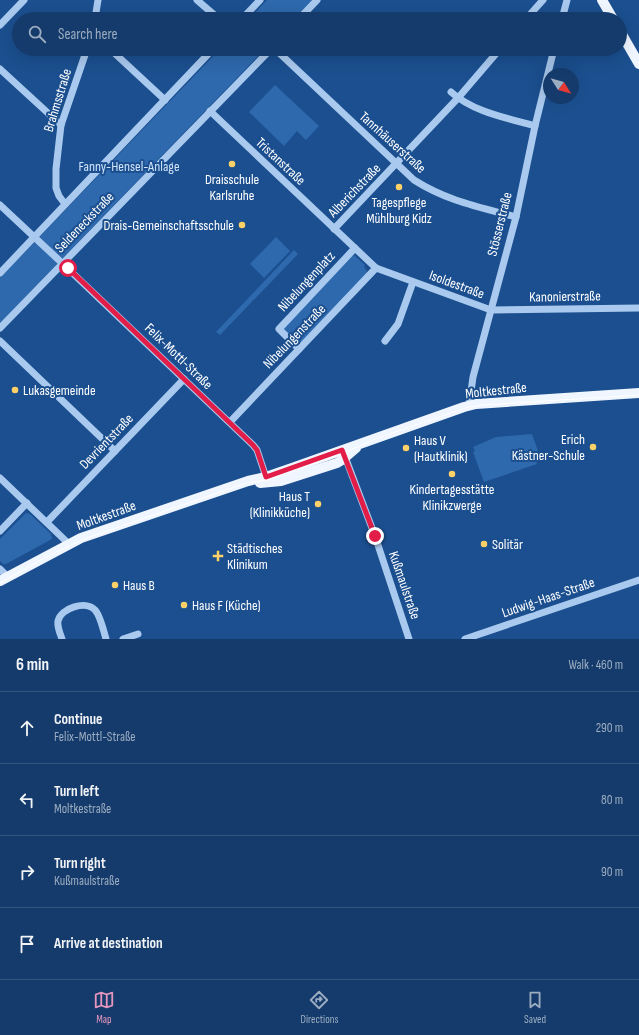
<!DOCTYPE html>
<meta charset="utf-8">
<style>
:root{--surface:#143b6b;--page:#1d4271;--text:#f1f3f6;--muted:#9dadc1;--line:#33557e;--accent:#e797bd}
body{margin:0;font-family:"Sofia Sans Condensed",sans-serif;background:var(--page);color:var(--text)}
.compass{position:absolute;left:543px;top:68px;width:36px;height:36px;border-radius:50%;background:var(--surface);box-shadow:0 4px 16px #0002;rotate:127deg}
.stop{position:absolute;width:12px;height:12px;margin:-9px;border:3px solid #e11d48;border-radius:50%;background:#fff}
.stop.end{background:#e11d48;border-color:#fff;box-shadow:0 1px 4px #0008}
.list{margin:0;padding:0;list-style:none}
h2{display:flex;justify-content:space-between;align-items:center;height:52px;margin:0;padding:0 16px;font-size:17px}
h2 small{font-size:13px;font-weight:400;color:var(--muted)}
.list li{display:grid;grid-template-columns:26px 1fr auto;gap:12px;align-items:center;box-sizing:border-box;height:72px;padding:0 16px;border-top:1px solid var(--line)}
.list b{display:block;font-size:15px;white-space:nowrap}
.list p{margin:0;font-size:13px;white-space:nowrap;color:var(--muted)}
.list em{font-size:13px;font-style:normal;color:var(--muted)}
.icon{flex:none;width:22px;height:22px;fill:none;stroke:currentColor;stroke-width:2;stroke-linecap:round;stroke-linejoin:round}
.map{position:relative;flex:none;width:639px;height:639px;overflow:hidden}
.search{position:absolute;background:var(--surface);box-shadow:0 4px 16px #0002;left:12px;right:12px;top:12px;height:44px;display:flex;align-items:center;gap:10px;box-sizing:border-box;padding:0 14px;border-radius:22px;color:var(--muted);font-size:15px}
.sheet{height:340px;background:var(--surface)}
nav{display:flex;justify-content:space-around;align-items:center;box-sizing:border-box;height:56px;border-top:1px solid var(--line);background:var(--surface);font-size:11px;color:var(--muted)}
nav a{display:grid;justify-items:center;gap:2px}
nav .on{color:var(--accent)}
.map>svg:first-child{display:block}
.green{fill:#2e69ad}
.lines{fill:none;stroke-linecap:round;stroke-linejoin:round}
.minor{stroke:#a9c9ee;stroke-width:7}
.major{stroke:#f0f6ff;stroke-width:10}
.tram{stroke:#fff;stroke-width:1}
.route{stroke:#e11d48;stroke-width:5}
.poi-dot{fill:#ffd166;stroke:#1b4f8f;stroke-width:1.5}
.labels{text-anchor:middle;stroke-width:4;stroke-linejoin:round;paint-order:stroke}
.street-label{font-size:14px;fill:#fff;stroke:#1b4f8f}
.park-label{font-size:14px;fill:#cfe3fa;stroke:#1b4f8f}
.poi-label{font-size:14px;fill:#fff;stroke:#1b4f8f;text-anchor:start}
</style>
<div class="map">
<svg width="639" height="639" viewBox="0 0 639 639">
<rect width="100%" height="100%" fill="#1b4f8f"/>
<!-- green -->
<g class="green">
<path d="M267 0H314L296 19H249Z"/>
<path d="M220 49H265L0 323V278Z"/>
<path d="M275 85 319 126 306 140 297 131 284 146 249 112Z"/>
<path d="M276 237 290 251 264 278 250 264Z"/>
<path d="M294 250 298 254 220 335 216 332Z"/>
<path d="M354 255 365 265 364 267 368 273 302 342C295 344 286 335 284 328L351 256Z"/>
<path d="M532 434 538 451 533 453 537 464 484 482 473 452 475 451 473 447 496 437Z"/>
<path d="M26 513 30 514 51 534 52 539 6 564H3L0 561V539Z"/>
</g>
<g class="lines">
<!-- minor -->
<g class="minor">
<path d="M197 0 219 19"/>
<path d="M95 19 98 0"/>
<path d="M242 19 260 0"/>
<path d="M299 19 317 0"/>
<path d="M526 19 543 0"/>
<path d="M562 19 567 0"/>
<path d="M0 25 24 0"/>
<path d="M110 49 165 100"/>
<path d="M275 49 414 180C447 201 479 207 516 217"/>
<path d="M0 69 61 125"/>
<path d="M451 92C473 112 507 118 535 126"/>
<path d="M210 111 376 268 491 310 639 308"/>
<path d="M65 204 59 196 56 188V169L61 125 87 49"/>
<path d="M0 205 62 263 253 445 257 450 266 477"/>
<path d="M334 229 458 98 500 49"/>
<path d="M0 273 213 49"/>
<path d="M0 328 271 49"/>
<path d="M0 341 115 451"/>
<path d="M385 341 398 324 413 282"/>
<path d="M299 349 279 329 355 248"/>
<path d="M469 406 473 377 516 217 535 126 554 49"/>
<path d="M230 422 376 268"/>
<path d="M344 454 375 536 409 639"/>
<path d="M0 478 69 544"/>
<path d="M47 522 184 379"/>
<path d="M0 531 27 503"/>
<path d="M0 569 8 577"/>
<path d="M62 639C60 633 57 627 58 621 61 608 86 600 95 610 100 615 104 632 106 639"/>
<path d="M123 639 138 634"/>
<path d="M465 639 639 580"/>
</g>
<!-- major -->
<g class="major">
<path d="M602 0 613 19"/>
<path d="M620 31 639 64"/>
<path d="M260 483 281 481 337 463 342 460 356 448"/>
<path d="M0 581 81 538 248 481 266 477 292 468 464 407 476 404 639 393"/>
</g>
<!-- tram -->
<path class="tram" d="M0 583 46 557 84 539 246 483 267 480 344 453 375 439 465 408 482 405 639 395"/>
</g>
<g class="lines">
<!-- route -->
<path class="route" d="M68 268 253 445 257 450 266 477 342 450 375 536"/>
</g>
<!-- markers -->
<g class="poi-dot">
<circle cx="232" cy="164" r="4"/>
<circle cx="399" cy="187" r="4"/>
<circle cx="242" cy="225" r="4"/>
<circle cx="15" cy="390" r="4"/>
<circle cx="593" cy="447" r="4"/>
<circle cx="406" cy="448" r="4"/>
<circle cx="452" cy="474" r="4"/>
<circle cx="318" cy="504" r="4"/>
<circle cx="484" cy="544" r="4"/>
<path d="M216 550h4v4h4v4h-4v4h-4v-4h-4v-4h4z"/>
<circle cx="115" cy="585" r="4"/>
<circle cx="184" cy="605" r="4"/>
</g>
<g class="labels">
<!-- street labels -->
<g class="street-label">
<text transform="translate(57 100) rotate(-73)" y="5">Brahmsstraße</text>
<text transform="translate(393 142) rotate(42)" y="5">Tannhäuserstraße</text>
<text transform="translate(281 161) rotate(43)" y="5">Tristanstraße</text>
<text transform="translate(354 190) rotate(-46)" y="5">Alberichstraße</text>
<text transform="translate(84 222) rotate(-46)" y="5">Seldeneckstraße</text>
<text transform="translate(499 224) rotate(-76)" y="5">Stösserstraße</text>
<text transform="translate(306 281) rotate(-47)" y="5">Nibelungenplatz</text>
<text transform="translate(457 284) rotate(20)" y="5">Isoldestraße</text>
<text transform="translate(565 296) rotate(-1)" y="5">Kanonierstraße</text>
<text transform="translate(294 336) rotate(-46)" y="5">Nibelungenstraße</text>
<text transform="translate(179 356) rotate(44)" y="5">Felix-Mottl-Straße</text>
<text transform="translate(496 390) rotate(-6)" y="5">Moltkestraße</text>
<text transform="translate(106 441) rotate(-46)" y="5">Devrientstraße</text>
<text transform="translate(106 515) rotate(-20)" y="5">Moltkestraße</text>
<text transform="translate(405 585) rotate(71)" y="5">Kußmaulstraße</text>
<text transform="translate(548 597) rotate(-19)" y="5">Ludwig-Haas-Straße</text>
</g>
<!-- park labels -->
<g class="park-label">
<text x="129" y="171">Fanny-Hensel-Anlage</text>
</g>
<!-- poi labels -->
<g class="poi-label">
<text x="232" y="184" text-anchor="middle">Draisschule<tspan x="232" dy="16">Karlsruhe</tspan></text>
<text x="399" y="207" text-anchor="middle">Tagespflege<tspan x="399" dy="16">Mühlburg Kidz</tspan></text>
<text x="234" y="230" text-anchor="end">Drais-Gemeinschaftsschule</text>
<text x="23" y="395">Lukasgemeinde</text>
<text x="585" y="444" text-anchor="end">Erich<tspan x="585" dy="16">Kästner-Schule</tspan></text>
<text x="414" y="445">Haus V<tspan x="414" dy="16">(Hautklinik)</tspan></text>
<text x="452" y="494" text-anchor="middle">Kindertagesstätte<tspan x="452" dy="16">Klinikzwerge</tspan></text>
<text x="310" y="501" text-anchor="end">Haus T<tspan x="310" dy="16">(Klinikküche)</tspan></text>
<text x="492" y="549">Solitär</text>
<text x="227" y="553">Städtisches<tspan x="227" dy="16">Klinikum</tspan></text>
<text x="123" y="590">Haus B</text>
<text x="192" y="610">Haus F (Küche)</text>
</g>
</g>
</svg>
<svg class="compass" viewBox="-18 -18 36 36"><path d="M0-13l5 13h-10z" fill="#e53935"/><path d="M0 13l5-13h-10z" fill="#9dadc1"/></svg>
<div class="stop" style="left:68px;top:268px"></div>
<div class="stop end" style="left:375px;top:536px"></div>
<div class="search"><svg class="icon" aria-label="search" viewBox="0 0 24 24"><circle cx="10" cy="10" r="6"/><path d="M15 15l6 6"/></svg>Search here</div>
</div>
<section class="sheet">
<h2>6 min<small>Walk · 460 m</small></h2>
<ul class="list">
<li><svg class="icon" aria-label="ahead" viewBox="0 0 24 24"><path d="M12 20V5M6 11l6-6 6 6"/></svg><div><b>Continue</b><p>Felix-Mottl-Straße</p></div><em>290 m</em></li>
<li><svg class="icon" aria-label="left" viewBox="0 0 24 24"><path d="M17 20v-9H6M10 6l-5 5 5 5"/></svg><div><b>Turn left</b><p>Moltkestraße</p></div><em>80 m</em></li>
<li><svg class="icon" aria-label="right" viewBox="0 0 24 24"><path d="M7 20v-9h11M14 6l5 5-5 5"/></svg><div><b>Turn right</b><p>Kußmaulstraße</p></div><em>90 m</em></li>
<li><svg class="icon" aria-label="arrive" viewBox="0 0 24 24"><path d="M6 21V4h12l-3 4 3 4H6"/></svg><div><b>Arrive at destination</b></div></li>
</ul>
</section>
<nav>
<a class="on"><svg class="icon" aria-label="map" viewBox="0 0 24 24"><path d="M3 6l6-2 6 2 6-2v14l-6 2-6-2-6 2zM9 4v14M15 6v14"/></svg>Map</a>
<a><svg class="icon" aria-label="directions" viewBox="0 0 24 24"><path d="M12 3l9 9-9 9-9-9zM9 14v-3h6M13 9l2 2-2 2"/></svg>Directions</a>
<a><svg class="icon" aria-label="saved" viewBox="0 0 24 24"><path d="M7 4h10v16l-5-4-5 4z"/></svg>Saved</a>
</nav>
